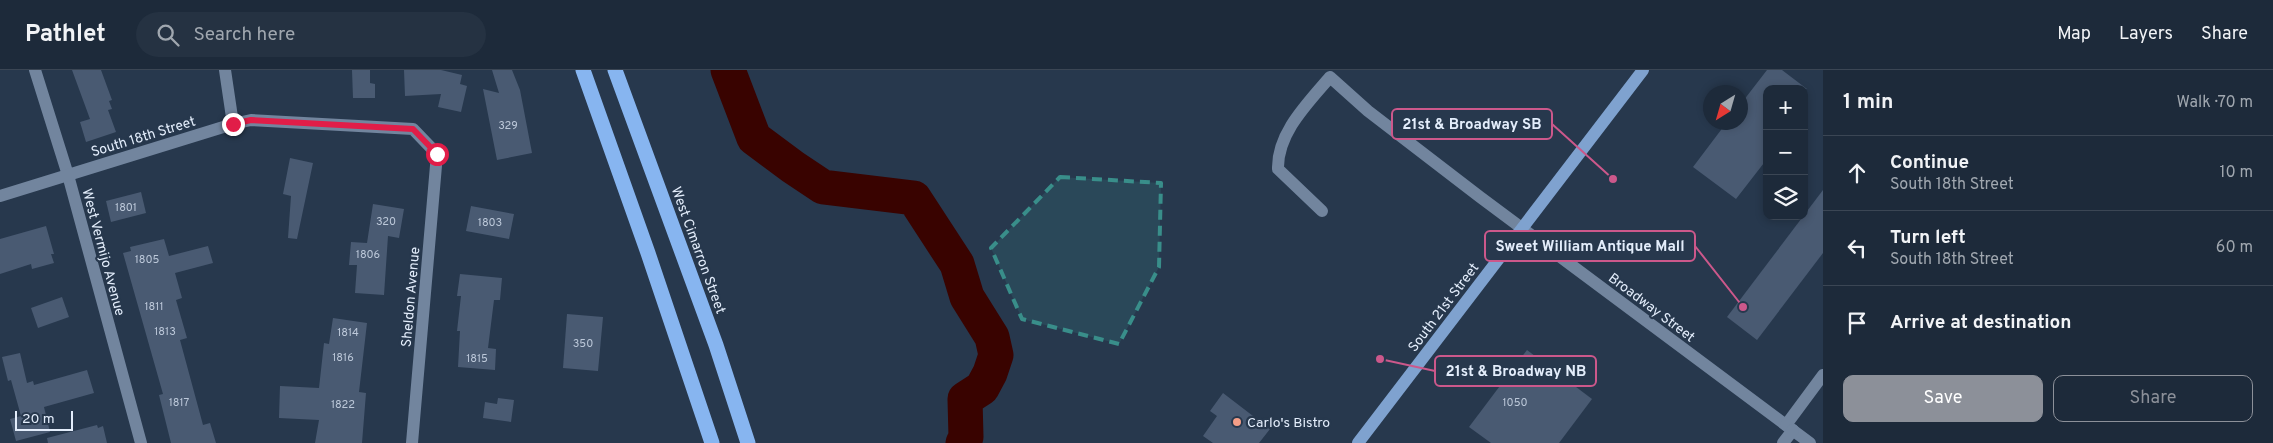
<!DOCTYPE html>
<meta charset="utf-8">
<style>
:root{--surface:#1d2a3a;--page:#253242;--text:#f1f3f6;--muted:#a0a7af;--line:#3b4654;--accent:#8c9099}
body{margin:0;font-family:Overpass,sans-serif;background:var(--page);color:var(--text)}
.controls{position:absolute;right:15px;top:15px;display:grid;overflow:hidden;border-radius:10px;box-shadow:0 2px 8px #0003}
.controls button{width:45px;height:45px;display:grid;place-items:center;padding:0;border:0;border-bottom:1px solid var(--line);background:var(--surface);color:var(--text);font:25px sans-serif}
.compass{position:absolute;left:1703px;top:15px;width:45px;height:45px;border-radius:50%;background:var(--surface);box-shadow:0 2px 8px #0003;rotate:217deg}
.scale{position:absolute;left:15px;bottom:12px;width:58px;box-sizing:border-box;padding-left:5px;border:2px solid #e3edfb;border-top:0;font-size:14px;line-height:18px;white-space:nowrap;color:#e3edfb;-webkit-text-stroke:4px #27384d;paint-order:stroke}
.stop{position:absolute;width:15px;height:15px;margin:-11px;border:4px solid #e11d48;border-radius:50%;background:#fff}
.stop.end{background:#e11d48;border-color:#fff;box-shadow:0 1px 5px #0008}
.list{margin:0;padding:0;list-style:none}
h2{display:flex;justify-content:space-between;align-items:center;height:65px;margin:0;padding:0 20px;font-size:21px}
h2 small{font-size:16px;font-weight:400;color:var(--muted)}
.list li{display:grid;grid-template-columns:32px 1fr auto;gap:15px;align-items:center;box-sizing:border-box;height:75px;padding:0 20px;border-top:1px solid var(--line)}
.list b{display:block;font-size:19px;white-space:nowrap}
.list p{margin:0;font-size:16px;white-space:nowrap;color:var(--muted)}
.list em{font-size:16px;font-style:normal;color:var(--muted)}
.actions{display:flex;gap:10px;padding:15px 20px}
.actions a{flex:1;padding:11px 0;border:1px solid var(--accent);border-radius:10px;text-align:center;font-size:18px;color:var(--accent)}
.actions .main{background:var(--accent);color:#fff}
.icon{flex:none;width:28px;height:28px;fill:none;stroke:currentColor;stroke-width:2;stroke-linecap:round;stroke-linejoin:round}
.map{position:relative;flex:none;width:1823px;height:373px;overflow:hidden}
header{display:flex;align-items:center;gap:30px;box-sizing:border-box;height:70px;padding:0 25px;background:var(--surface);border-bottom:1px solid var(--line)}
header strong{font-size:24px}
nav{display:flex;gap:28px;margin-inline-start:auto;font-size:18px}
.search{width:350px;height:45px;background:var(--page);display:flex;align-items:center;gap:12px;box-sizing:border-box;padding:0 18px;border-radius:28px;color:var(--muted);font-size:19px}
main{display:flex}
aside{flex:1;background:var(--surface)}
.map>svg:first-child{display:block}
.lines{fill:none;stroke-linecap:round;stroke-linejoin:round}
.river{stroke:#390300;stroke-width:35}
.building{fill:#495a72}
.minor{stroke:#72859e;stroke-width:12}
.major{stroke:#7fa2cf;stroke-width:12}
.highway{stroke:#87b5f0;stroke-width:15}
.route{stroke:#e11d48;stroke-width:6}
.marked{fill:#398e8a;fill-opacity:0.2;stroke:#398e8a;stroke-width:4;stroke-dasharray:10 6;stroke-linejoin:round}
.poi-dot{fill:#f49e87;stroke:#27384d;stroke-width:2}
.labels{text-anchor:middle;stroke-width:4.5;stroke-linejoin:round;paint-order:stroke}
.number-label{font-size:11px;fill:#bcc8d9}
.street-label{font-size:14px;fill:#e3edfb;stroke:#27384d}
.poi-label{font-size:14px;fill:#e3edfb;stroke:#27384d;text-anchor:start}
.leader{fill:none;stroke:#cc588b;stroke-width:2}
.callout-dot{fill:#cc588b;stroke:#27384d;stroke-width:2}
.callout{fill:#27384d;stroke:#cc588b;stroke-width:2}
.callout-label{font-size:15px;text-anchor:middle;font-weight:bold;fill:#e3edfb}
</style>
<header>
<strong>Pathlet</strong>
<div class="search"><svg class="icon" aria-label="search" viewBox="0 0 24 24"><circle cx="10" cy="10" r="6"/><path d="M15 15l6 6"/></svg>Search here</div>
<nav><a>Map</a><a>Layers</a><a>Share</a></nav>
</header>
<main>
<div class="map">
<svg width="1823" height="373" viewBox="0 0 1823 373">
<rect width="100%" height="100%" fill="#27384d"/>
<g class="lines">
<!-- river -->
<path class="river" d="M728 0 754 68 793 97 823 117 914 128 957 194 967 227 992 267 996 285 990 303 982 318 965 329 966 367 963 373"/>
</g>
<!-- building -->
<g class="building">
<path d="M72 0H101L112 30 109 31 112 39 108 40 116 62 86 72 80 52 90 49Z"/>
<path d="M352 0H370V13L375 14V28H353Z"/>
<path d="M404 0H441L462 5 460 14 467 16 461 42 438 37 441 24 405 26Z"/>
<path d="M492 0H512L520 20 532 83 497 90 483 19 499 23Z"/>
<path d="M1767 0H1782L1807 19H1767V89L1736 129 1693 97 1727 52H1740V35Z"/>
<path d="M290 88 313 93 297 169 288 168 291 126 283 124Z"/>
<path d="M1823 120V183L1757 270 1727 247Z"/>
<path d="M141 122 146 143 111 152 106 131Z"/>
<path d="M373 134 404 139 399 168 388 166 384 225 355 223 357 195H349L351 172 367 173Z"/>
<path d="M471 136 514 144 509 169 466 161Z"/>
<path d="M46 156 54 184H51L54 193 32 199 31 194 0 204V169Z"/>
<path d="M164 169 169 186 208 176 213 193 175 203 182 228 176 230 187 268 180 270 203 355 210 353 216 373H171L159 325 163 324 123 183 131 181 130 177Z"/>
<path d="M460 204 502 208 500 230H494L488 278 496 279 495 300 458 297 460 261H457L461 226H457Z"/>
<path d="M62 227 69 247 38 258 31 238Z"/>
<path d="M567 244 603 247 598 301 563 298Z"/>
<path d="M333 248 367 253 359 322 366 323 362 373H315L319 350 279 348 280 316 319 318 324 273 329 274Z"/>
<path d="M1527 280 1592 329 1559 373H1491L1469 357Z"/>
<path d="M20 283 27 313 33 311 34 315 87 300 94 323 44 337 50 362 16 371 10 349 21 346 11 310 8 311 2 287Z"/>
<path d="M1223 323 1270 359 1259 373H1213L1203 366 1217 346 1210 341Z"/>
<path d="M498 328 514 330 511 352 483 348 485 332 497 334Z"/>
<path d="M97 355 98 358 103 356 107 373H48L47 368Z"/>
</g>
<g class="lines">
<!-- minor -->
<g class="minor">
<path d="M35 0 68 105 141 373"/>
<path d="M225 0 233 54"/>
<path d="M0 126 233 54 251 50 413 59 437 84 412 373"/>
<path d="M1322 141 1278 99C1277 63 1308 33 1330 7L1368 41 1480 127 1810 373"/>
<path d="M1786 355 1823 305"/>
<path d="M1783 373 1793 360"/>
</g>
<!-- major -->
<path class="major" d="M1358 373 1643 0"/>
<!-- highway -->
<g class="highway">
<path d="M583 0 648 183 712 373"/>
<path d="M615 0 716 275 748 373"/>
</g>
</g>
<g class="lines">
<!-- route -->
<path class="route" d="M233 54 251 50 413 59 437 84"/>
</g>
<!-- marked area -->
<path class="marked" d="M1060 107 1161 113 1159 197 1119 274 1022 249 991 178Z"/>
<!-- markers -->
<circle class="poi-dot" cx="1237" cy="352" r="5"/>
<g class="labels">
<!-- number labels -->
<g class="number-label">
<text x="508" y="59">329</text>
<text x="126" y="141">1801</text>
<text x="386" y="155">320</text>
<text x="490" y="156">1803</text>
<text x="368" y="188">1806</text>
<text x="147" y="193">1805</text>
<text x="154" y="240">1811</text>
<text x="165" y="265">1813</text>
<text x="348" y="266">1814</text>
<text x="583" y="277">350</text>
<text x="343" y="291">1816</text>
<text x="477" y="292">1815</text>
<text x="179" y="336">1817</text>
<text x="1515" y="336">1050</text>
<text x="343" y="338">1822</text>
</g>
<!-- street labels -->
<g class="street-label">
<text transform="translate(143 66) rotate(-17)" y="5">South 18th Street</text>
<text transform="translate(699 180) rotate(70)" y="5">West Cimarron Street</text>
<text transform="translate(104 182) rotate(75)" y="5">West Vermijo Avenue</text>
<text transform="translate(410 227) rotate(-85)" y="5">Sheldon Avenue</text>
<text transform="translate(1443 237) rotate(-53)" y="5">South 21st Street</text>
<text transform="translate(1652 237) rotate(37)" y="5">Broadway Street</text>
</g>
<!-- poi labels -->
<g class="poi-label">
<text x="1247" y="357">Carlo's Bistro</text>
</g>
</g>
<!-- callouts -->
<path class="leader" d="M1613 109L1552 54M1743 237L1695 176M1380 289L1435 301"/>
<g class="callout-dot">
<circle cx="1613" cy="109" r="5"/>
<circle cx="1743" cy="237" r="5"/>
<circle cx="1380" cy="289" r="5"/>
</g>
<g class="callout">
<rect x="1392" y="39" width="160" height="30" rx="5"/>
<rect x="1485" y="161" width="210" height="30" rx="5"/>
<rect x="1435" y="286" width="161" height="30" rx="5"/>
</g>
<g class="callout-label">
<text x="1472" y="59">21st &amp; Broadway SB</text>
<text x="1590" y="181">Sweet William Antique Mall</text>
<text x="1516" y="306">21st &amp; Broadway NB</text>
</g>
</svg>
<div class="controls">
<button>+</button>
<button>−</button>
<button><svg class="icon" aria-label="layers" viewBox="0 0 24 24"><path d="M12 4l9 5-9 5-9-5zM3 14l9 5 9-5"/></svg></button>
</div>
<svg class="compass" viewBox="-18 -18 36 36"><path d="M0-13l5 13h-10z" fill="#e53935"/><path d="M0 13l5-13h-10z" fill="#a0a7af"/></svg>
<div class="scale">20 m</div>
<div class="stop" style="left:437px;top:84px"></div>
<div class="stop end" style="left:233px;top:54px"></div>
</div>
<aside>
<h2>1 min<small>Walk · 70 m</small></h2>
<ul class="list">
<li><svg class="icon" aria-label="ahead" viewBox="0 0 24 24"><path d="M12 20V5M6 11l6-6 6 6"/></svg><div><b>Continue</b><p>South 18th Street</p></div><em>10 m</em></li>
<li><svg class="icon" aria-label="left" viewBox="0 0 24 24"><path d="M17 20v-9H6M10 6l-5 5 5 5"/></svg><div><b>Turn left</b><p>South 18th Street</p></div><em>60 m</em></li>
<li><svg class="icon" aria-label="arrive" viewBox="0 0 24 24"><path d="M6 21V4h12l-3 4 3 4H6"/></svg><div><b>Arrive at destination</b></div></li>
</ul>
<div class="actions"><a class="main">Save</a><a>Share</a></div>
</aside>
</main>
